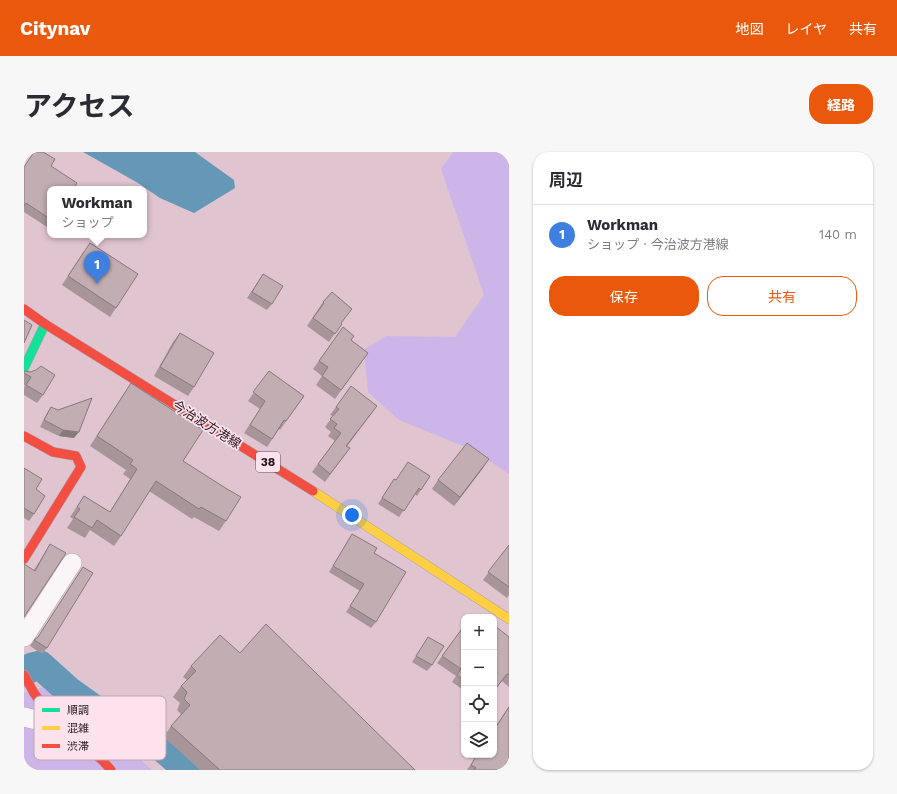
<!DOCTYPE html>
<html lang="ja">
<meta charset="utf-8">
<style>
:root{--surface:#fff;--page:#f7f7f7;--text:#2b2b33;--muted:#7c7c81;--line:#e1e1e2;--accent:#ea580c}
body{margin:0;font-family:"Work Sans","Noto Sans JP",sans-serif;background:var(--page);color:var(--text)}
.controls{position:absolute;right:12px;bottom:12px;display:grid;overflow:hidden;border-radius:8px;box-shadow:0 1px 3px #0004}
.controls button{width:36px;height:36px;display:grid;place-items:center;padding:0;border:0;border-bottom:1px solid var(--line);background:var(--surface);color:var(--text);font:20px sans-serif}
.you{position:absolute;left:328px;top:363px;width:14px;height:14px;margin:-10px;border:3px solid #fff;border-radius:50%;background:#1a73e8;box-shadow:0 0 0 6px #1a73e833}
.badge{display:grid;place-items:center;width:26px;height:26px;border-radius:50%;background:var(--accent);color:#fff;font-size:13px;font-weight:700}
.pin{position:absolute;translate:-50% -33px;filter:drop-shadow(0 1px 2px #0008)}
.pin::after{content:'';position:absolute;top:21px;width:14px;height:12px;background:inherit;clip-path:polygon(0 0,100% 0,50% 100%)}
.popup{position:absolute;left:23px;top:34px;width:100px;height:52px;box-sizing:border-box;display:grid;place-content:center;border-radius:8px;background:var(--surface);filter:drop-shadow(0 1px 3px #0005);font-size:13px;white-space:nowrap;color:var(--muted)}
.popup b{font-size:15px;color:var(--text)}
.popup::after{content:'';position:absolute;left:50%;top:100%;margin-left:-8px;border:8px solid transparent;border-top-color:var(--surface)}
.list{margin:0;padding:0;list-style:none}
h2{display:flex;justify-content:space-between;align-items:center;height:52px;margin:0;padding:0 16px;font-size:17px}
h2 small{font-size:13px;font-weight:400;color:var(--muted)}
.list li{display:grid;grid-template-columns:26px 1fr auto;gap:12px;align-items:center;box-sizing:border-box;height:60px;padding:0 16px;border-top:1px solid var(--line)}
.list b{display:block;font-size:15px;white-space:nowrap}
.list p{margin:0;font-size:13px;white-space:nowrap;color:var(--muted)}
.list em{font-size:13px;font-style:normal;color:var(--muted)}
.actions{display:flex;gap:8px;padding:12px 16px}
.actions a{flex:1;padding:9px 0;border:1px solid var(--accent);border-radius:16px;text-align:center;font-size:14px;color:var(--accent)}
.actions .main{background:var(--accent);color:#fff}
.icon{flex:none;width:22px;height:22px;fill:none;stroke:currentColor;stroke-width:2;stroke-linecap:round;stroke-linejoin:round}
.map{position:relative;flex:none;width:485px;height:618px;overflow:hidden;border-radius:16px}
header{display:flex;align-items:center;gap:24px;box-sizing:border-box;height:56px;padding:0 20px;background:var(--accent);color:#fff}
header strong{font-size:19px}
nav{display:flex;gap:22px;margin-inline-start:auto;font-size:14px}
.intro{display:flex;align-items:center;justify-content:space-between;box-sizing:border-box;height:96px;padding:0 24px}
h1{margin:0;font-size:28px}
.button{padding:10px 18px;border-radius:16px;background:var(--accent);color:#fff;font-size:14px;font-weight:700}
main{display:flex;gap:24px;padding:0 24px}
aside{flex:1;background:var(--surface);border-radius:16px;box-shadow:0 1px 3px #0004}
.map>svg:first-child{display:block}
.green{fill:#ccb6e9}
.water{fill:#6598b7}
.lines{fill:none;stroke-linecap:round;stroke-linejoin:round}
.river{stroke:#6598b7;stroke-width:29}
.street-casing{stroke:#b6a1aa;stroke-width:20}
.fast-casing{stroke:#b6a1aa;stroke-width:10}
.slow-casing{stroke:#b6a1aa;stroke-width:10}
.jam-casing{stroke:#b6a1aa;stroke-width:10}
.street{stroke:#faf6f8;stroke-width:19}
.fast{stroke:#16e098;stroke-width:9}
.slow{stroke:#ffcf43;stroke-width:9}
.jam{stroke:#f24e42;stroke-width:9}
.wall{fill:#a79599}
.shaded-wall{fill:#88797d}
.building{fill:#c2adb2;stroke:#88797d}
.labels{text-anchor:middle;stroke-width:3.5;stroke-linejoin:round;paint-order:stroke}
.shield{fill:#fce2ec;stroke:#68535b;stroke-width:1}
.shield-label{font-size:12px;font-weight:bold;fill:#28161d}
.street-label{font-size:13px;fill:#28161d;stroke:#fce2ec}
.key{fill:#fce2ec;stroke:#bca5ae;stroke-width:1}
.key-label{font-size:11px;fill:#28161d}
</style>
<header>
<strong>Citynav</strong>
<nav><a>地図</a><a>レイヤ</a><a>共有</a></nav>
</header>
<div class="intro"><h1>アクセス</h1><a class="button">経路</a></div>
<main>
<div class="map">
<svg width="485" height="618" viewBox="0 0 485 618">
<rect width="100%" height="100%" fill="#e0c5d0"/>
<!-- green -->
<g class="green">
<path d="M429 0H485V322L449 298 375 268 344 240 340 198 362 184 431 185 460 143 417 17Z"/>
<path d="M22 534 114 605 128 618H0V541Z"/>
</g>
<!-- water -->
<path class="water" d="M59 0H171L210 28 211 36 170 61 136 46 114 31Z"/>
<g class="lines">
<!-- river -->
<path class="river" d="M0 520 8 515 16 513 45 539 108 584 131 589 164 618"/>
<!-- street casing -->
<g class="street-casing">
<g id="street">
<path d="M0 485 48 411"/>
<path d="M0 565 33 573"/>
</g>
</g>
<!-- fast casing -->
<g class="fast-casing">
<path id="fast" d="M0 216 21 172"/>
</g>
<!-- slow casing -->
<g class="slow-casing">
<path id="slow" d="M289 339 485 467"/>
</g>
<!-- jam casing -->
<g class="jam-casing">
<g id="jam">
<path d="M0 157 21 172 289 339"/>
<path d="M0 284 29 300 52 304 57 315 0 407"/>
<path d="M0 523 10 541 33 573 78 608 87 618"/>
</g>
</g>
<!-- street -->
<use href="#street" class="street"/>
<!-- fast -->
<use href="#fast" class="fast"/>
<!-- slow -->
<use href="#slow" class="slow"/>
<!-- jam -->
<use href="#jam" class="jam"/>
</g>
<!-- wall -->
<g class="wall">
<path d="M0 14H27L26 77 0 60Z"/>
<path d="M60 99 92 156 86 165 38 133Z"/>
<path d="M239 122 248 152 243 158 223 146Z"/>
<path d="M299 150 322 165 317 171 312 180 305 190 283 174Z"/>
<path d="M319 175 327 188 344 201 311 247 292 233 298 224 289 217Z"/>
<path d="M156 181 170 235 164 244 130 224 149 190Z"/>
<path d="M0 219 6 220 19 243 13 251 0 243V236L1 233H0Z"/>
<path d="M245 219 280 244 256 278 255 277 243 295 220 281 236 257 224 249Z"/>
<path d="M107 231 159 309 202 369 195 379 170 365 168 367 125 339 97 384 90 394 66 378 61 386 43 376 49 367 46 365 60 344 86 360 106 327 99 322 102 318 66 294Z"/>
<path d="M27 255 50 286 35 284 16 275 23 261Z"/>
<path d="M312 255 347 262 323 294 320 304 301 330 288 320 311 289 304 284 307 280 301 275 309 264 306 263Z"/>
<path d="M0 316 6 320 12 337 10 362 5 369 0 366Z"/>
<path d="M459 316 430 354 408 337 414 328Z"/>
<path d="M406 324 393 344 391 342 375 365 354 352 370 327 372 328Z"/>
<path d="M328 382 350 401 352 470 347 476 322 460 336 439 305 420Z"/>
<path d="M26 392 0 465 10 418Z"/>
<path d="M485 393V443L483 446 459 428Z"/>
<path d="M440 474V537L439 538 428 530 432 524 413 511Z"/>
<path d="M470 475 485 485V535L478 529 470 539Z"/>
<path d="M404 485 408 513 403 519 388 510Z"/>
<path d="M10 488 23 496 18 502 6 494Z"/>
<path d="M216 501 391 618H176L140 585 147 574 157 562 153 558 156 551 149 545 157 534 163 528 159 525 167 514Z"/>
<path d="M485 554V618H443L453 603H470V577Z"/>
</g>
<!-- shaded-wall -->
<g class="shaded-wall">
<path d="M353 254 317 302 322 294Z"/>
<path d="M39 278 55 280 50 286 35 284Z"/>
<path d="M465 307 459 316 430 354 436 345Z"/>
</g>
<!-- building -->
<g class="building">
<path d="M10 0H19L31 7 27 14 53 31 49 37H26V67L2 51 0 54V15Z"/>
<path d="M66 91 114 122 92 156 44 124Z"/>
<path d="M239 122 259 134 248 152 228 140Z"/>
<path d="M308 140 328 157 317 171 318 172 311 182 289 166 300 151 299 150Z"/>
<path d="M0 168 8 173 0 191Z"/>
<path d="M319 175 330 184 327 188 344 201 317 238 298 224 304 215 295 209Z"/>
<path d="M156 181 190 201 170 235 136 215Z"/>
<path d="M17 214 31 223 19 243 2 233 7 225 0 221V219L6 220 12 218Z"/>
<path d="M245 219 280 244 262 269 260 268 248 287 226 273 241 249 229 240Z"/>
<path d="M107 231 179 278 159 309 203 337 217 345 202 369 177 355 175 357 132 329 97 384 73 368 68 376 50 365 56 357 53 355 60 344 86 360 113 317 106 312 109 308 73 284Z"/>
<path d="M327 234 353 254 322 294 326 296 306 322 294 312 317 281 310 276 313 272 306 267 315 257 312 255Z"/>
<path d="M68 246 55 280 39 278 20 268 27 255 34 258Z"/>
<path d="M443 291 465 307 436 345 414 328Z"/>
<path d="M384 310 406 324 397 338 395 336 380 359 358 346 370 327 372 328Z"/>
<path d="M0 316 18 327 12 337 21 344 10 362 0 356Z"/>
<path d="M328 382 353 396 350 401 382 420 352 470 326 454 340 432 309 414Z"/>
<path d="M26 392 42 401 0 465V412L11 419Z"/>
<path d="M485 393V435L464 420Z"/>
<path d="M59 415 69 421 23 496 10 488 14 485Z"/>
<path d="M242 472 391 618H196L147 574 166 553 160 547 163 540 157 534 172 519 167 514 196 483 216 501Z"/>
<path d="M440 474V528L433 523 437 517 418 504Z"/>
<path d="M471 474 485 485V523L483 522 472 536 470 535V475Z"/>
<path d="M404 485 420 494 408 513 392 504Z"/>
<path d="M485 555V618H449L452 616 447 613 453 603H470V578Z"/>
</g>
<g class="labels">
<!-- shield labels -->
<rect class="shield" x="232" y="300" width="24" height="20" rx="3"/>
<g class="shield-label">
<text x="244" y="314">38</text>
</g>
<!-- street labels -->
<g class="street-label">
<text transform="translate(183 272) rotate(32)" y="5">今治波方港線</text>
</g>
</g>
<!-- legend -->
<rect x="10" y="544" width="132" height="64" rx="6" class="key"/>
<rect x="18" y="556" width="18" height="4" fill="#16e098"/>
<rect x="18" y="574" width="18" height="4" fill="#ffcf43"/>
<rect x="18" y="592" width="18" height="4" fill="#f24e42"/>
<g class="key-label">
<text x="43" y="562">順調</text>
<text x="43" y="580">混雑</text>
<text x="43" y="598">渋滞</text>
</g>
</svg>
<div class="controls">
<button>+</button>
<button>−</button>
<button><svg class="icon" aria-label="locate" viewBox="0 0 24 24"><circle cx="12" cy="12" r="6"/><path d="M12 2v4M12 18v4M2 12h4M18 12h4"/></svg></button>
<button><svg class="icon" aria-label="layers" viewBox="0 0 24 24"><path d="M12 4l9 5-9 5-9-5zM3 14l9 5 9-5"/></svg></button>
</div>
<div class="you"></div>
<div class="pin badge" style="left:73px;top:132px;background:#3f7fe0">1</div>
<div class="popup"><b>Workman</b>ショップ</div>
</div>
<aside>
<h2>周辺<small></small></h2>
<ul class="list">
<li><span class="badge" style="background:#3f7fe0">1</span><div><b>Workman</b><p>ショップ · 今治波方港線</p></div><em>140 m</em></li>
</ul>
<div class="actions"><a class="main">保存</a><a>共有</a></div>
</aside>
</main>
